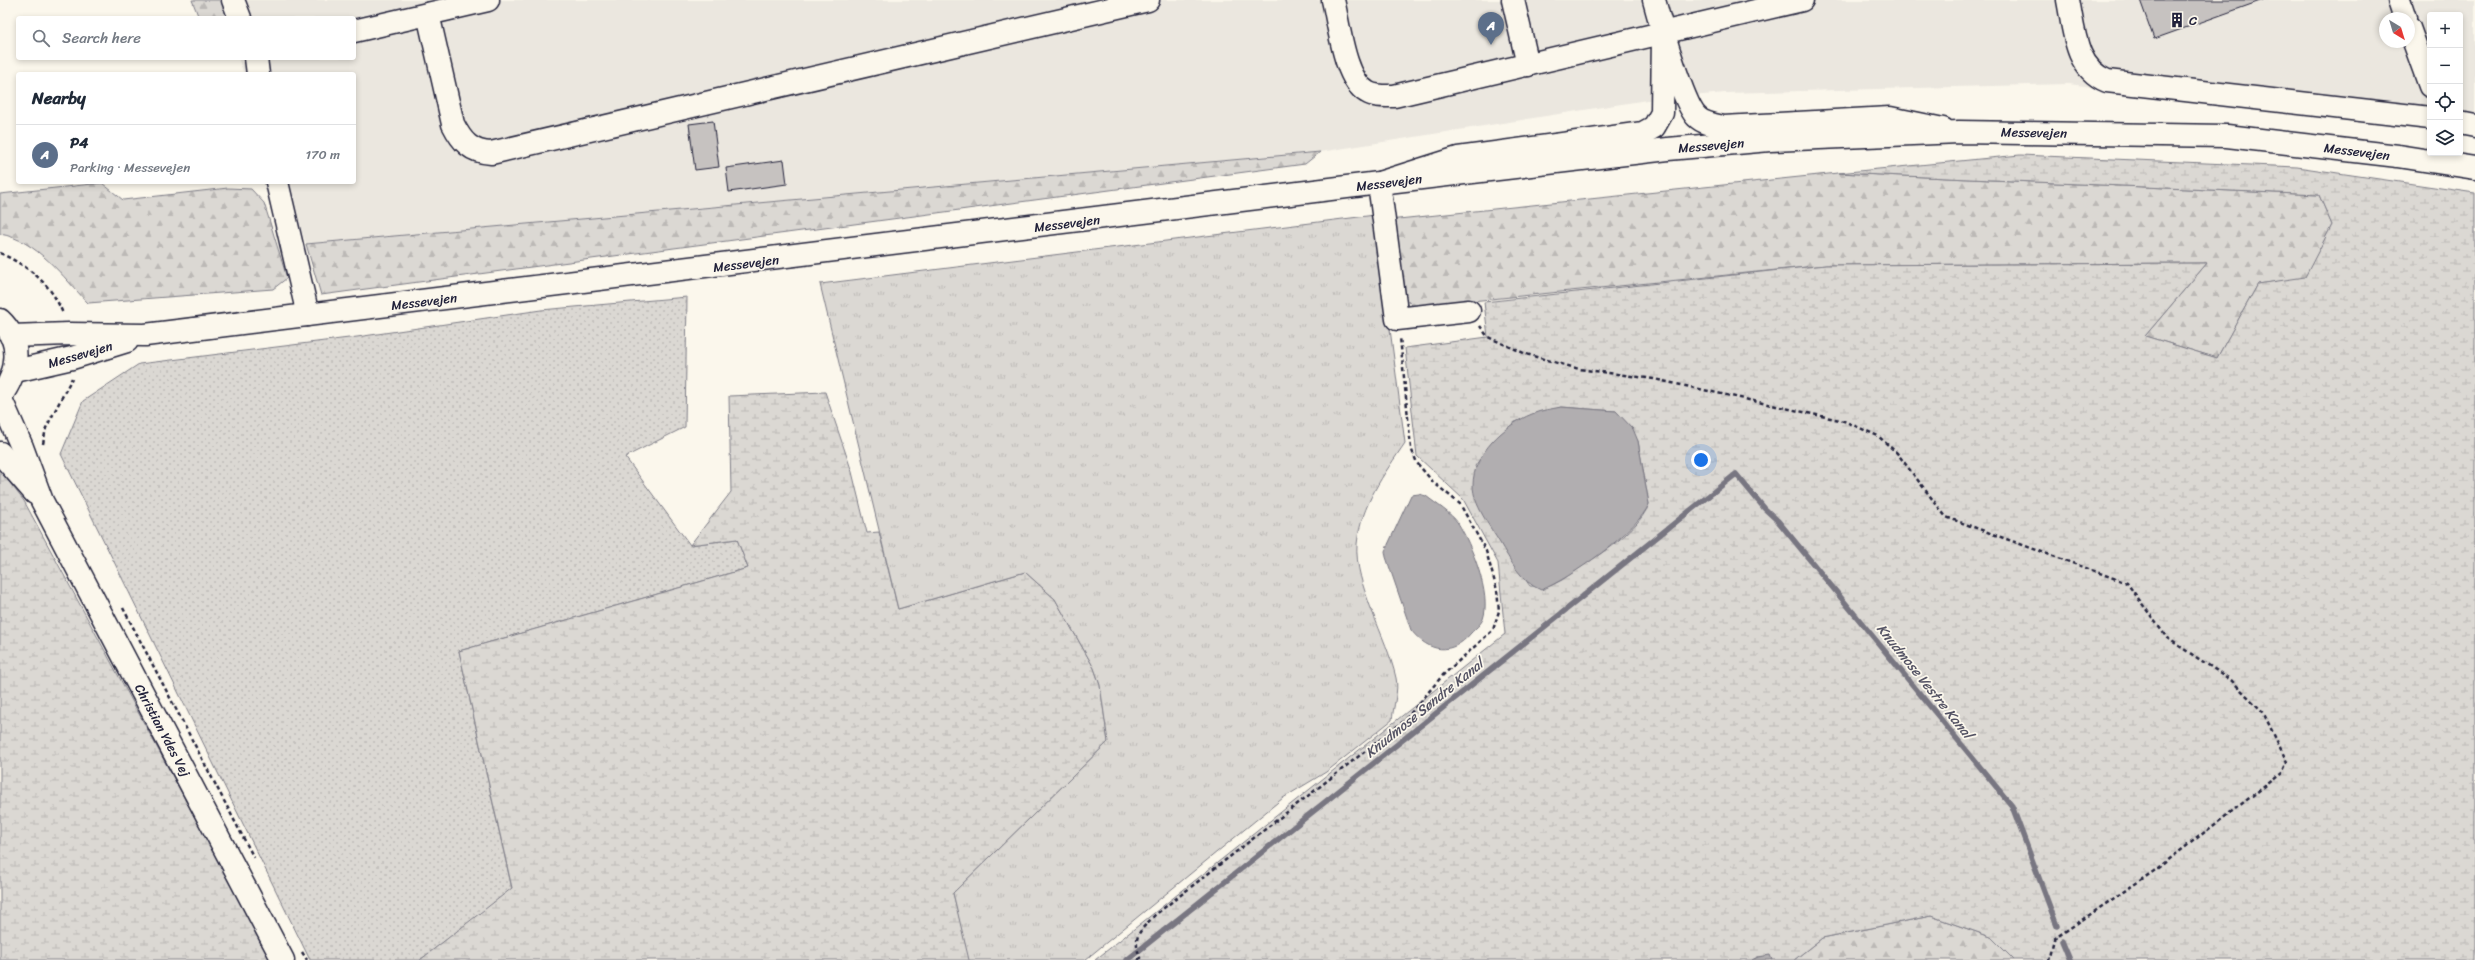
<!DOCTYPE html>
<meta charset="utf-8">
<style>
:root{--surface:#fff;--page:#f2f2f3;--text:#1f2937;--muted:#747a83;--line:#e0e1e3;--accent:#22223b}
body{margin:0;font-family:Sriracha,sans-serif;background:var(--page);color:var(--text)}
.controls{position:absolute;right:12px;top:12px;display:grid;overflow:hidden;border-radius:4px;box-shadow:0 2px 6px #0003}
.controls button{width:36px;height:36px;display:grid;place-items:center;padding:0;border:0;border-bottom:1px solid var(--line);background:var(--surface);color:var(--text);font:20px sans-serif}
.compass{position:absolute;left:2379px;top:12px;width:36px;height:36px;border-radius:50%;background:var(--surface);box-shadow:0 2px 6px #0003;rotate:142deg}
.you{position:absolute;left:1701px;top:460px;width:14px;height:14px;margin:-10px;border:3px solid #fff;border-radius:50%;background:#1a73e8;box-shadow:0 0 0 6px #1a73e833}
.badge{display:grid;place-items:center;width:26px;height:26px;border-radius:50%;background:var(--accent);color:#fff;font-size:13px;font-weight:700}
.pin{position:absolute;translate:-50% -33px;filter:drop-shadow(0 1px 2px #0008)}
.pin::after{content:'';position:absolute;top:21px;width:14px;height:12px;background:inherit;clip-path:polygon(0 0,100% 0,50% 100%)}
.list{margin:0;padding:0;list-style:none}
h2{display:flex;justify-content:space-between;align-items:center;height:52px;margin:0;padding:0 16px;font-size:17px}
h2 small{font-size:13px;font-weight:400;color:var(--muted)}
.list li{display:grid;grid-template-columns:26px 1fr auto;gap:12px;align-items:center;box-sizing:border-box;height:60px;padding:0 16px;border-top:1px solid var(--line)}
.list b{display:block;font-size:15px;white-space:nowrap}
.list p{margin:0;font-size:13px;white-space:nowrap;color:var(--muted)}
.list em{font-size:13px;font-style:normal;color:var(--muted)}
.icon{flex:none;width:22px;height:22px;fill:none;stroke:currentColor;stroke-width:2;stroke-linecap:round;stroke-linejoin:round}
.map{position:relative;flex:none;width:2475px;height:960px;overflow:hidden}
.search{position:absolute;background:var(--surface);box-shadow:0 2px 6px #0003;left:16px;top:16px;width:340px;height:44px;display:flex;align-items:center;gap:10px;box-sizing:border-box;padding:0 14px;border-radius:4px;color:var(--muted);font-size:15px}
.panel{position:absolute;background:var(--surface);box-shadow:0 2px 6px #0003;left:16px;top:72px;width:340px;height:112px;border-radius:4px}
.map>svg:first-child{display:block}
.built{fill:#ebe7df;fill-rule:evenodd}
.grass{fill:url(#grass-dots);stroke:#7e7d87}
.forest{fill:url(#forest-firs);stroke:#7e7d87}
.wetland{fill:url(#wetland-marsh);stroke:#7e7d87;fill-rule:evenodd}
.park{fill:url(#park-tufts);stroke:#7e7d87}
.water{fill:#b1aeb0;stroke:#787681}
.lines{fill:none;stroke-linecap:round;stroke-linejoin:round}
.stream{stroke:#787681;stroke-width:5.5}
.building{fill:#c6c2c0;stroke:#22223b}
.minor-casing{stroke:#22223b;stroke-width:25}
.major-casing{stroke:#22223b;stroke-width:25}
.path{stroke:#22223b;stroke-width:2.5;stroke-dasharray:4 3;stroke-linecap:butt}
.minor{stroke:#fbf7ec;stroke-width:22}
.major{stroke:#fbf7ec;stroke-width:22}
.labels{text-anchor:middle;stroke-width:3.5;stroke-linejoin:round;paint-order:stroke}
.poi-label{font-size:13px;fill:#22223b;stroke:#fbf7ec;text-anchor:start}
.street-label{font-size:13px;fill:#22223b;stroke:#fbf7ec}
.water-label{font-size:14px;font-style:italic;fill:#545364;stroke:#fbf7ec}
</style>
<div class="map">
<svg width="2475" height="960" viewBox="0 0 2475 960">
<defs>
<pattern id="grass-dots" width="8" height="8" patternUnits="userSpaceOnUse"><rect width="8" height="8" fill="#dbd8d3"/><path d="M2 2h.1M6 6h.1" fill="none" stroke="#bcb9b6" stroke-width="1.8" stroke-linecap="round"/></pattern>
<pattern id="forest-firs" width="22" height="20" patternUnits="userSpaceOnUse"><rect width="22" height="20" fill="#dbd8d3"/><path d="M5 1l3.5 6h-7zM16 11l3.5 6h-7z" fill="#bcb9b6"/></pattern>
<pattern id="wetland-marsh" width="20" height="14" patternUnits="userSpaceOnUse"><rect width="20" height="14" fill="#dbd8d3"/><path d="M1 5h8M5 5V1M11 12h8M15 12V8" fill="none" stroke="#bcb9b6"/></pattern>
<pattern id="park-tufts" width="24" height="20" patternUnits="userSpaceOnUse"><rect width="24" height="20" fill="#dbd8d3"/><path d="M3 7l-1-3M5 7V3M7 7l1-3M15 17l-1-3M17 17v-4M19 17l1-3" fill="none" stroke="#bcb9b6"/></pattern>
</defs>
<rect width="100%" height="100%" fill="#fbf7ec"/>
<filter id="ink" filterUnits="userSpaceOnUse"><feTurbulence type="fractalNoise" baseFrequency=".025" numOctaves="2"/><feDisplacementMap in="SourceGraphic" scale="8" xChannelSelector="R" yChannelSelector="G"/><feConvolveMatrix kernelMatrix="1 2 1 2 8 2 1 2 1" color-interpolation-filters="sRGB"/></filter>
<g filter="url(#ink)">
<!-- built -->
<path class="built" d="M217 0H2475V138L2460 136V15H2430V131L2069 84 1725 93 1647 100 1320 152 306 244 284 182H354V74H244L238 58H354V18H224ZM2385 18H2409V42H2385Z"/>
<!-- grass -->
<path class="grass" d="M687 297 685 427 625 457 690 545 737 539 748 568 459 651 512 889 420 960H310L61 454 83 401 139 364 357 337 541 310Z"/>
<!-- forest -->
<g class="forest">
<path d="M192 0H225L231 18H199Z"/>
<path d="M1320 152 1305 164 321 295 306 244Z"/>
<path d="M1838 173 2319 195 2332 225 2305 278 2258 284 2217 358 2145 336 2207 263 1826 265 1432 305 1413 306 1399 293 1389 220Z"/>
<path d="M102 183 123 200 228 188 251 189 264 203 287 278 273 289 88 303C63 277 37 240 0 234V194Z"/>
<path d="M1931 916 1991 937 2014 960H1794L1822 938Z"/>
</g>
<!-- wetland -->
<g class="wetland">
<path d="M2020 155 2297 167 2475 193V960H2014L1991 937 1931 916 1822 938 1794 960H1772L1758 957 1752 960H1095L1505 634 1498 563 1463 499 1417 456 1405 348 1488 337 1484 302 1826 265 2207 263 2145 336 2217 358 2258 284 2305 277 2332 225 2319 195 1838 173ZM1561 407 1616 411 1638 441 1649 504C1638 534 1588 561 1562 580L1550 586H1530L1506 552 1475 466 1494 440 1515 422Z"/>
<path d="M825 392 852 472 867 533 879 532 898 609 1025 572 1055 599 1094 668 1100 685 1108 742 953 893 970 960H420L512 888 459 651 748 568 737 539 690 545 731 492 729 396Z"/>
<path d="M0 470 24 501 272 960H0Z"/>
</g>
<!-- park -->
<path class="park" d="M1375 215 1405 443C1384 474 1361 505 1357 544 1354 585 1387 637 1396 678 1399 690 1393 708 1392 720L1326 772 1283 798 1085 960H969L953 893 1108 742 1100 685 1094 668 1055 599 1025 572 898 609 820 284Z"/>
<!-- water -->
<g class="water">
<path d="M1561 407 1616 411 1633 429 1638 441 1649 504C1639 530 1568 580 1541 590 1521 582 1510 560 1500 543 1490 526 1473 505 1473 485 1473 454 1504 425 1532 414 1541 410 1552 409 1561 407Z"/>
<path d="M1419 494 1426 496C1436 504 1451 513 1458 523 1471 544 1492 595 1483 619 1481 624 1475 629 1471 633 1452 656 1429 653 1411 630L1386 557 1385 551 1411 495Z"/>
<path d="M1770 955 1772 960H1752L1758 957Z"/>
</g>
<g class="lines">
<!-- stream -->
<g class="stream">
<path d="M2062 941 2070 960"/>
<path d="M1127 960 1736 474 1765 509 1778 521 2012 806 2057 926"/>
</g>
</g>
<!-- building -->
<g class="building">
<path d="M2140 0H2263L2154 39Z"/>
<path d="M713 121 719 167 695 170 689 124Z"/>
<path d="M784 160 787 184 729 192 726 168Z"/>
</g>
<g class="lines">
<!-- minor casing -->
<g class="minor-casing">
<g id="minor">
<path d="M233 0 240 18"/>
<path d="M1333 0C1339 24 1344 79 1367 92 1375 97 1384 96 1394 96L1802 0"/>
<path d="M1513 0 1528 65"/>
<path d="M1654 0C1660 22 1683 104 1697 117 1703 123 1714 125 1723 127L1890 118 1943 129"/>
<path d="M2068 0C2074 30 2075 68 2107 81L2430 118"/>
<path d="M2399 0 2405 18"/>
<path d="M428 14 453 124C462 142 471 152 491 153L1148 0"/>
<path d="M2409 28 2430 86"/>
<path d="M354 31 488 0"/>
<path d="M256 58 258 74"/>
<path d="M2460 123 2475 126"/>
<path d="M277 182 305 302 306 315"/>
<path d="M1469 311 1397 319 1379 183 1458 158 1643 133 1654 127 1662 113 1663 34"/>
<path d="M0 397 22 447 42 501 283 960"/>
<path d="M0 453 35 493"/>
</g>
</g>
<!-- major casing -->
<g class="major-casing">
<g id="major">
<path d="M0 320C24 342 17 375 0 397"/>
<path d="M11 336 69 334 145 335 1379 183 1668 149 1770 140 1959 132 2227 136 2398 156 2475 168"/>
<path d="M15 371 72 358 127 341"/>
</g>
</g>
<!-- path -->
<g class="path">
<path d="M0 253C28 266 52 284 63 314"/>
<path d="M1480 326 1488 337 1526 354 1579 369 1654 379 1844 421 1878 436 1897 453 1946 517 2127 583 2167 638 2231 680 2263 712 2287 762 2282 773 2154 871 2054 939 2049 960"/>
<path d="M43 444 46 428 72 378"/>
<path d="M123 608 254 858"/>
<path d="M302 952 307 960"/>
<path d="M1138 960 1140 958C1132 935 1140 931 1155 915L1404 721 1443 675 1493 630 1499 611 1497 590 1486 551 1460 504 1433 482 1417 463 1411 448 1400 337"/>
</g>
<!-- minor -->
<use href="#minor" class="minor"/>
<!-- major -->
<use href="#major" class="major"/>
</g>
</g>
<!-- icons -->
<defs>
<g id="building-bare" transform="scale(1.2)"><path d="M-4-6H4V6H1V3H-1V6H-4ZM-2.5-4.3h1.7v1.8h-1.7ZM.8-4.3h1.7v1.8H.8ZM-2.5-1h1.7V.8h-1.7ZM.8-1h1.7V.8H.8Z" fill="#22223b" stroke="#fbf7ec" stroke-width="2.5" paint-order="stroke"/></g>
</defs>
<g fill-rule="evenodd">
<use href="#building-bare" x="2177" y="20"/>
</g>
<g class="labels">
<!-- poi labels -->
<g class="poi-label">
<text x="2189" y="25">C</text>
</g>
<!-- street labels -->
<g class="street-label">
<text transform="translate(2034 132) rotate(1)" y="5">Messevejen</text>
<text transform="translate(1711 145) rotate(-5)" y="5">Messevejen</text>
<text transform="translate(2357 151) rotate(7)" y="5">Messevejen</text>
<text transform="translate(1389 182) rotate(-7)" y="5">Messevejen</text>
<text transform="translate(1067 223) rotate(-7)" y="5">Messevejen</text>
<text transform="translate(746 263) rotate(-7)" y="5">Messevejen</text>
<text transform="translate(424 301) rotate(-7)" y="5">Messevejen</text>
<text transform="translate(80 354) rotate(-16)" y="5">Messevejen</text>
<text transform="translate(163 730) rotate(62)" y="5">Christian Ydes Vej</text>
</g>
<!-- water labels -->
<g class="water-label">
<text transform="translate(1925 681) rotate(51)" y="5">Knudmose Vestre Kanal</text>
<text transform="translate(1424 708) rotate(-39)" y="5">Knudmose Søndre Kanal</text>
</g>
</g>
</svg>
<div class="controls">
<button>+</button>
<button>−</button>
<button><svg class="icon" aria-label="locate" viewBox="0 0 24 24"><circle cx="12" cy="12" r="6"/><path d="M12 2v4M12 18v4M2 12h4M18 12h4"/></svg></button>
<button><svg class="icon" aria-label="layers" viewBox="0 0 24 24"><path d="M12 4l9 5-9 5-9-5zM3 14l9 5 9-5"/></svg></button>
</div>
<svg class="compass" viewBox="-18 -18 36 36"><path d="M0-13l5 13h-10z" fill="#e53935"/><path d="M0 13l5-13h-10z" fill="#747a83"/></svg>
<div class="you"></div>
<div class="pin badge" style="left:1491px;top:45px;background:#5c6f8a">A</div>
<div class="search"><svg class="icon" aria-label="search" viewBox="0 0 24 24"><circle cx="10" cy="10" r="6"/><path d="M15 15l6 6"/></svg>Search here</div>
<section class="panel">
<h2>Nearby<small></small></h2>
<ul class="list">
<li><span class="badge" style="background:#5c6f8a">A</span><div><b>P4</b><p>Parking · Messevejen</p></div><em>170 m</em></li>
</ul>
</section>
</div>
